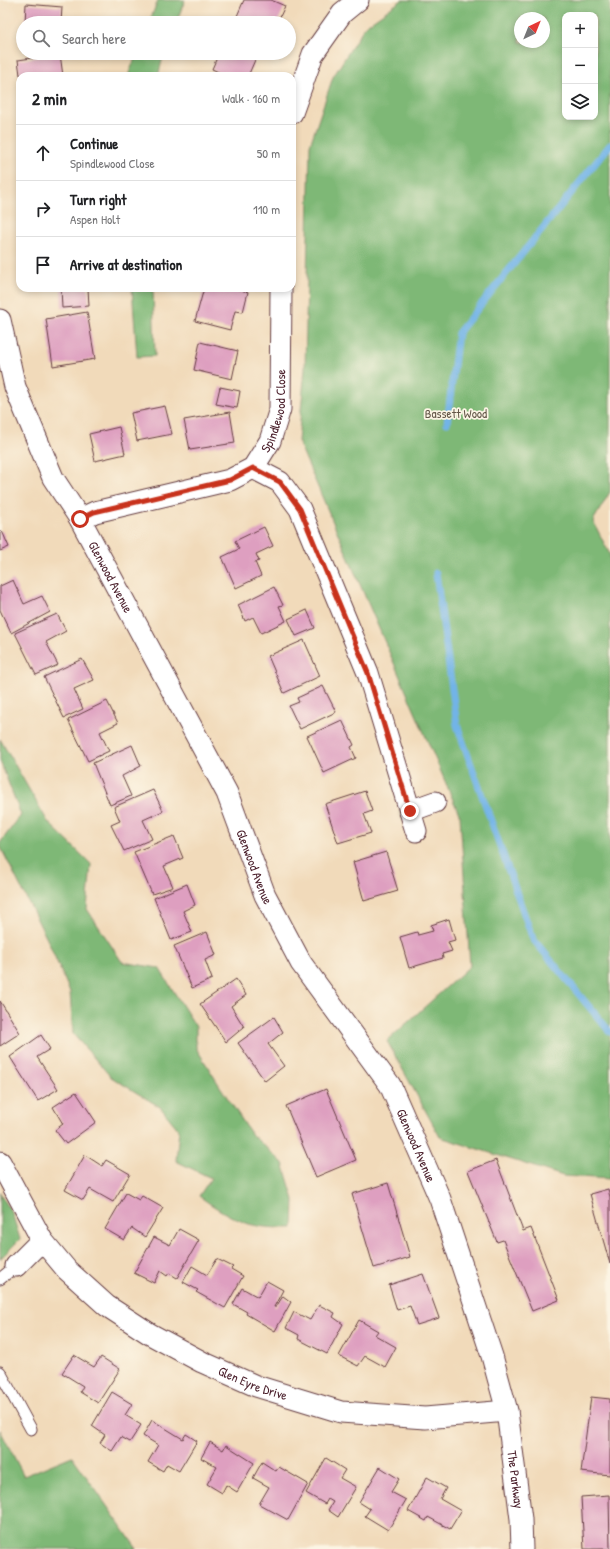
<!DOCTYPE html>
<meta charset="utf-8">
<style>
:root{--surface:#fff;--page:#f2f2f2;--text:#202124;--muted:#757577;--line:#e0e0e0}
body{margin:0;font-family:"Patrick Hand",sans-serif;background:var(--page);color:var(--text)}
.controls{position:absolute;right:12px;top:12px;display:grid;overflow:hidden;border-radius:8px;box-shadow:0 2px 6px #0003}
.controls button{width:36px;height:36px;display:grid;place-items:center;padding:0;border:0;border-bottom:1px solid var(--line);background:var(--surface);color:var(--text);font:20px sans-serif}
.compass{position:absolute;left:514px;top:12px;width:36px;height:36px;border-radius:50%;background:var(--surface);box-shadow:0 2px 6px #0003;rotate:43deg}
.stop{position:absolute;width:12px;height:12px;margin:-9px;border:3px solid #c8321e;border-radius:50%;background:#fff}
.stop.end{background:#c8321e;border-color:#fff;box-shadow:0 1px 4px #0008}
.list{margin:0;padding:0;list-style:none}
h2{display:flex;justify-content:space-between;align-items:center;height:52px;margin:0;padding:0 16px;font-size:17px}
h2 small{font-size:13px;font-weight:400;color:var(--muted)}
.list li{display:grid;grid-template-columns:26px 1fr auto;gap:12px;align-items:center;box-sizing:border-box;height:56px;padding:0 16px;border-top:1px solid var(--line)}
.list b{display:block;font-size:15px;white-space:nowrap}
.list p{margin:0;font-size:13px;white-space:nowrap;color:var(--muted)}
.list em{font-size:13px;font-style:normal;color:var(--muted)}
.icon{flex:none;width:22px;height:22px;fill:none;stroke:currentColor;stroke-width:2;stroke-linecap:round;stroke-linejoin:round}
.map{position:relative;flex:none;width:610px;height:1549px;overflow:hidden}
.search{position:absolute;background:var(--surface);box-shadow:0 2px 6px #0003;left:16px;top:16px;width:280px;height:44px;display:flex;align-items:center;gap:10px;box-sizing:border-box;padding:0 14px;border-radius:22px;color:var(--muted);font-size:15px}
.panel{position:absolute;background:var(--surface);box-shadow:0 2px 6px #0003;left:16px;top:72px;width:280px;height:220px;border-radius:12px}
.map>svg:first-child{display:block}
.forest{fill:#7eb876;stroke:#646c50;fill-rule:evenodd}
.lines{fill:none;stroke-linecap:round;stroke-linejoin:round}
.stream{stroke:#72b4e7;stroke-width:7}
.building{fill:#de9fc0}
.service-casing{stroke:#633b40;stroke-width:13}
.minor-casing{stroke:#633b40;stroke-width:23}
.service{stroke:#fff;stroke-width:11}
.minor{stroke:#fff;stroke-width:21}
.route{stroke:#c8321e;stroke-width:5}
.labels{text-anchor:middle;stroke-width:3.5;stroke-linejoin:round;paint-order:stroke}
.street-label{font-size:13px;fill:#4a1f2b;stroke:#fcf5e5}
.park-label{font-size:13px;fill:#635648;stroke:#fcf5e5}
</style>
<div class="map">
<svg width="610" height="1549" viewBox="0 0 610 1549">
<rect width="100%" height="100%" fill="#fcf5e5"/>
<filter id="ink" filterUnits="userSpaceOnUse"><feTurbulence type="fractalNoise" baseFrequency=".025" numOctaves="2"/><feDisplacementMap in="SourceGraphic" scale="8" xChannelSelector="R" yChannelSelector="G"/><feConvolveMatrix kernelMatrix="1 2 1 2 8 2 1 2 1" color-interpolation-filters="sRGB"/></filter>
<filter id="wash" filterUnits="userSpaceOnUse"><feTurbulence type="fractalNoise" baseFrequency=".012" numOctaves="4" result="noise"/><feDisplacementMap in="SourceGraphic" scale="16" xChannelSelector="R" yChannelSelector="G"/><feGaussianBlur stdDeviation="0.9" result="paint"/><feColorMatrix in="noise" values="0 0 0 0 0 0 0 0 0 0 0 0 0 0 0 0 0 1.4 0 .05"/><feComposite in="paint" operator="in"/></filter>
<g filter="url(#wash)">
<rect width="100%" height="100%" fill="#f1daba"/>
<!-- forest -->
<g class="forest">
<path d="M158 0H185L176 23H149Z"/>
<path d="M402 0H610V492L593 521 610 555V1179L563 1176 440 1137 387 1041 470 966 460 816 298 441 305 369 310 145 333 77 365 26ZM565 15H595V117H565ZM520 18H544V42H520Z"/>
<path d="M137 53H164L158 76H128Z"/>
<path d="M132 288H153L155 356 137 357Z"/>
<path d="M0 739 48 822 91 864 87 909 122 962 159 968 196 1027V1048L221 1088 252 1135 283 1163 294 1200 293 1228C279 1228 263 1228 249 1224 231 1218 214 1207 199 1196L211 1178 176 1161 179 1130 160 1107 111 1077 73 1034 70 992 48 941 0 846V843L21 815 0 761Z"/>
<path d="M0 1193 12 1213 20 1239 0 1259Z"/>
<path d="M0 1430 24 1476 72 1456 137 1549H0Z"/>
</g>
<g class="lines">
<!-- stream -->
<g class="stream">
<path d="M447 423 458 333 610 145"/>
<path d="M436 573 457 725 533 939 610 1032"/>
</g>
</g>
<g id="blocks">
<!-- building -->
<g class="building">
<path d="M244 0H271L285 6 277 23H234Z"/>
<path d="M26 4 62 7 61 23H25Z"/>
<path d="M219 53H258L248 76H227L212 69Z"/>
<path d="M60 54 63 76H32V74L20 75 18 60Z"/>
<path d="M61 288H88L89 306 62 308Z"/>
<path d="M204 288H232L248 292 243 312 235 311 230 330 195 321Z"/>
<path d="M87 312 95 359 53 366 46 319Z"/>
<path d="M200 342 238 351 232 379 194 370Z"/>
<path d="M220 387 240 391 237 408 216 404Z"/>
<path d="M165 406 172 434 137 441 131 413Z"/>
<path d="M230 412 235 443 190 450 184 420Z"/>
<path d="M119 427 125 454 95 461 89 434Z"/>
<path d="M264 527 273 546 256 554 259 561 255 562 261 576 236 588 222 557 239 549 235 541Z"/>
<path d="M2 531 9 547 0 551V532Z"/>
<path d="M13 580 24 604 42 596 50 612 11 633 0 610V586Z"/>
<path d="M274 587 283 605 279 606 286 621 261 633 253 617 245 621 238 605Z"/>
<path d="M307 610 315 628 296 636 288 619Z"/>
<path d="M57 614 66 631 46 642 58 665 36 675 15 633Z"/>
<path d="M304 640 320 676 284 693 268 656Z"/>
<path d="M82 659 94 680 74 689 83 709 64 718 44 677Z"/>
<path d="M323 686 336 712 300 729 289 706 299 702 297 698Z"/>
<path d="M107 701 118 723 100 732 109 751 88 761 68 720Z"/>
<path d="M342 720 354 745 351 747 356 758 324 773 307 736Z"/>
<path d="M132 745 141 766 122 776 131 796 110 805 93 763Z"/>
<path d="M153 790 163 811 143 820 152 839 124 851 111 825 120 821 114 807Z"/>
<path d="M365 791 372 811 364 814 371 833 338 843 325 804Z"/>
<path d="M174 836 183 858 164 866 173 887 152 894 134 852Z"/>
<path d="M386 852 398 891 364 901 353 862Z"/>
<path d="M187 884 195 905 183 911 192 932 171 940 154 898Z"/>
<path d="M449 919 455 940 448 942 452 951 442 954 443 958 409 968 400 937 417 932 418 935 433 931 431 925Z"/>
<path d="M207 932 216 955 205 960 212 979 192 988 174 946Z"/>
<path d="M236 979 246 995 231 1006 244 1027 226 1042 200 1004Z"/>
<path d="M0 1001 20 1033 0 1046Z"/>
<path d="M274 1017 283 1032 268 1044 284 1066 265 1081 238 1043Z"/>
<path d="M41 1035 50 1049 37 1057 58 1089 38 1101 10 1057Z"/>
<path d="M326 1089 356 1160 316 1177 286 1106Z"/>
<path d="M76 1092 96 1122 66 1144 55 1130 63 1124 53 1107Z"/>
<path d="M85 1155 102 1166 106 1160 130 1174 113 1202 90 1189 83 1200 65 1190Z"/>
<path d="M496 1160 523 1231 531 1228 559 1300 532 1311 503 1240 497 1242 468 1171Z"/>
<path d="M388 1183 410 1257 374 1268 352 1194Z"/>
<path d="M608 1189 610 1197V1264L590 1194Z"/>
<path d="M126 1193 139 1200 142 1196 163 1208 145 1237 132 1228 124 1240 105 1229Z"/>
<path d="M179 1229 199 1240 177 1278 169 1273 167 1276 160 1271 154 1283 134 1273 154 1237 170 1245Z"/>
<path d="M217 1259 233 1267 231 1269 243 1276 225 1308 196 1292 198 1290 183 1282 192 1266 207 1275Z"/>
<path d="M423 1274 439 1318 417 1325 410 1306 397 1310 389 1285Z"/>
<path d="M267 1281 283 1290 274 1307H276L283 1296 291 1302 275 1331 246 1314 247 1312 233 1304 242 1288 258 1297Z"/>
<path d="M319 1305 335 1313 333 1317 343 1324 327 1354 298 1339 299 1335 286 1328 294 1312 310 1320Z"/>
<path d="M359 1320 378 1331 375 1335 396 1347 385 1367 365 1356 358 1366 339 1356Z"/>
<path d="M74 1355 94 1367 101 1357 120 1369 98 1403 80 1392 83 1386 62 1373Z"/>
<path d="M112 1392 132 1404 125 1415 141 1425 130 1442 121 1437 112 1451 100 1443 105 1435 92 1426Z"/>
<path d="M591 1397 610 1399V1475L581 1472Z"/>
<path d="M152 1420 183 1439 186 1434 197 1441 179 1471 167 1464 163 1471 148 1462 158 1445 143 1436Z"/>
<path d="M210 1442 223 1450 226 1445 254 1463 237 1492 226 1485 222 1493 207 1484 217 1467 201 1458Z"/>
<path d="M326 1458 345 1470 340 1478 356 1487 338 1517 328 1510 333 1502 328 1499 325 1504 306 1493Z"/>
<path d="M262 1462 276 1471 279 1467 308 1484 288 1520 259 1504 269 1487 253 1478Z"/>
<path d="M380 1467 399 1479 391 1492 406 1500 388 1530 365 1516 370 1509 359 1502Z"/>
<path d="M427 1477 446 1488 440 1499 461 1511 450 1529 428 1517 426 1521 408 1511Z"/>
<path d="M609 1495 610 1549H584L581 1497Z"/>
</g>
</g>
</g>
<g filter="url(#ink)">
<use href="#blocks" fill-opacity="0" stroke="#633b40" stroke-width="1"/>
<g class="lines">
<!-- service casing -->
<g class="service-casing">
<g id="service">
<path d="M0 1279 16 1266"/>
<path d="M0 1372 31 1429"/>
</g>
</g>
<!-- minor casing -->
<g class="minor-casing">
<g id="minor">
<path d="M292 113 313 54 342 13 358 0"/>
<path id="s1" d="M0 320 15 387 53 478 80 519 227 793 265 895 301 963 390 1085 440 1199 492 1356 507 1411 521 1519 522 1549"/>
<path d="M253 468 280 482 300 509 368 673 416 831"/>
<path id="s2" d="M80 519 95 512 230 480 253 468 270 441 280 409 281 288"/>
<path d="M410 811 435 802"/>
<path id="s3" d="M0 1162 42 1240 67 1270 107 1306 150 1334 202 1362 256 1386 341 1412 425 1418 507 1411"/>
<path d="M16 1266 42 1240"/>
</g>
</g>
<!-- service -->
<use href="#service" class="service"/>
<!-- minor -->
<use href="#minor" class="minor"/>
</g>
</g>
<g class="lines" filter="url(#ink)">
<!-- route -->
<path class="route" d="M80 519 94 512 230 480 253 468 280 482 300 509 368 673 410 811"/>
</g>
<g class="labels">
<!-- street labels -->
<g class="street-label">
<text dy="5" stroke="none"><textPath href="#s2" startOffset="244">Spindlewood Close</textPath></text>
<text dy="5" stroke="none"><textPath href="#s1" startOffset="282">Glenwood Avenue</textPath></text>
<text dy="5" stroke="none"><textPath href="#s1" startOffset="606">Glenwood Avenue</textPath></text>
<text dy="5" stroke="none"><textPath href="#s1" startOffset="930">Glenwood Avenue</textPath></text>
<text dy="5" stroke="none"><textPath href="#s3" startOffset="347">Glen Eyre Drive</textPath></text>
<text dy="5" stroke="none"><textPath href="#s1" startOffset="1280">The Parkway</textPath></text>
</g>
<!-- park labels -->
<g class="park-label">
<text x="456" y="418">Bassett Wood</text>
</g>
</g>
</svg>
<div class="controls">
<button>+</button>
<button>−</button>
<button><svg class="icon" aria-label="layers" viewBox="0 0 24 24"><path d="M12 4l9 5-9 5-9-5zM3 14l9 5 9-5"/></svg></button>
</div>
<svg class="compass" viewBox="-18 -18 36 36"><path d="M0-13l5 13h-10z" fill="#e53935"/><path d="M0 13l5-13h-10z" fill="#757577"/></svg>
<div class="stop" style="left:80px;top:519px"></div>
<div class="stop end" style="left:410px;top:811px"></div>
<div class="search"><svg class="icon" aria-label="search" viewBox="0 0 24 24"><circle cx="10" cy="10" r="6"/><path d="M15 15l6 6"/></svg>Search here</div>
<section class="panel">
<h2>2 min<small>Walk · 160 m</small></h2>
<ul class="list">
<li><svg class="icon" aria-label="ahead" viewBox="0 0 24 24"><path d="M12 20V5M6 11l6-6 6 6"/></svg><div><b>Continue</b><p>Spindlewood Close</p></div><em>50 m</em></li>
<li><svg class="icon" aria-label="right" viewBox="0 0 24 24"><path d="M7 20v-9h11M14 6l5 5-5 5"/></svg><div><b>Turn right</b><p>Aspen Holt</p></div><em>110 m</em></li>
<li><svg class="icon" aria-label="arrive" viewBox="0 0 24 24"><path d="M6 21V4h12l-3 4 3 4H6"/></svg><div><b>Arrive at destination</b></div></li>
</ul>
</section>
</div>
